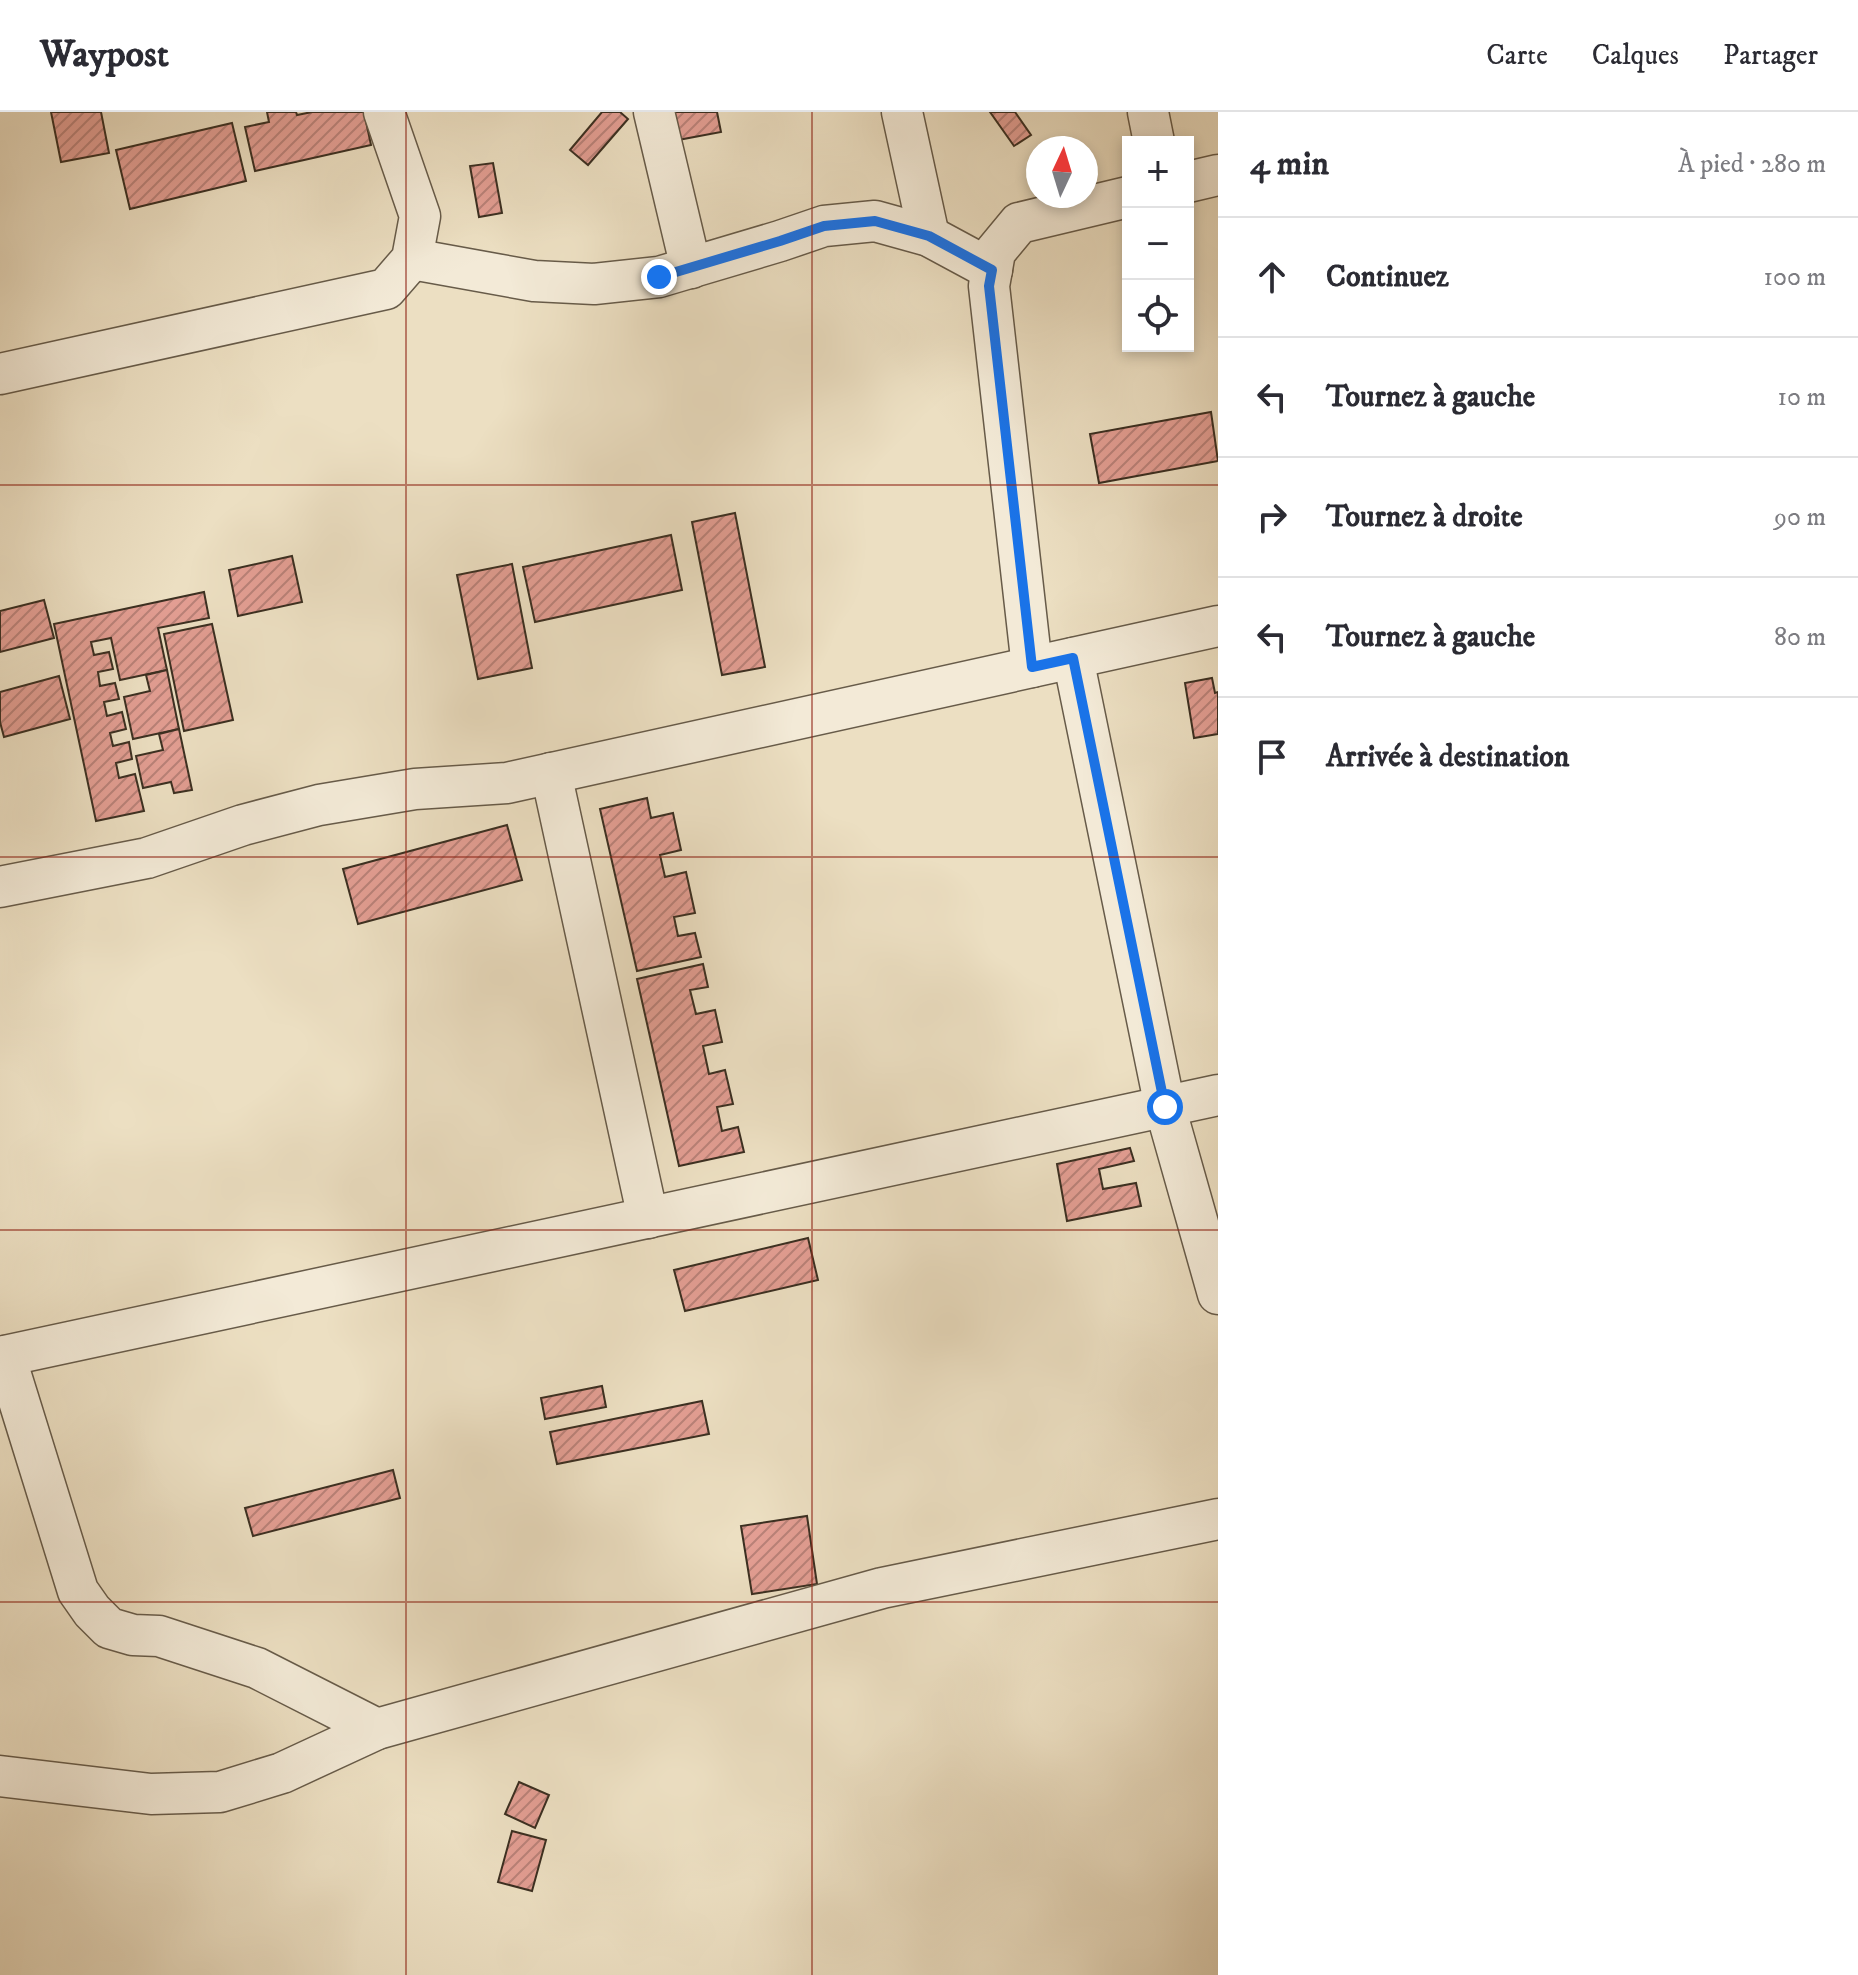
<!DOCTYPE html>
<html lang="fr">
<meta charset="utf-8">
<style>
:root{--surface:#fff;--page:#f2f2f3;--text:#2b2b33;--muted:#7c7c81;--line:#e1e1e2}
body{margin:0;font-family:"IM FELL DW Pica",serif;background:var(--page);color:var(--text)}
.controls{position:absolute;right:24px;top:24px;display:grid;overflow:hidden;border-radius:0px;box-shadow:0 4px 12px #0003}
.controls button{width:72px;height:72px;display:grid;place-items:center;padding:0;border:0;border-bottom:2px solid var(--line);background:var(--surface);color:var(--text);font:40px sans-serif}
.compass{position:absolute;left:1026px;top:24px;width:72px;height:72px;border-radius:50%;background:var(--surface);box-shadow:0 4px 12px #0003;rotate:4deg}
.stop{position:absolute;width:24px;height:24px;margin:-18px;border:6px solid #1a73e8;border-radius:50%;background:#fff}
.stop.end{background:#1a73e8;border-color:#fff;box-shadow:0 2px 8px #0008}
.list{margin:0;padding:0;list-style:none}
h2{display:flex;justify-content:space-between;align-items:center;height:104px;margin:0;padding:0 32px;font-size:34px}
h2 small{font-size:26px;font-weight:400;color:var(--muted)}
.list li{display:grid;grid-template-columns:52px 1fr auto;gap:24px;align-items:center;box-sizing:border-box;height:120px;padding:0 32px;border-top:2px solid var(--line)}
.list b{display:block;font-size:30px;white-space:nowrap}
.list em{font-size:26px;font-style:normal;color:var(--muted)}
.icon{flex:none;width:44px;height:44px;fill:none;stroke:currentColor;stroke-width:2;stroke-linecap:round;stroke-linejoin:round}
.map{position:relative;flex:none;width:1218px;height:1863px;overflow:hidden}
header{display:flex;align-items:center;gap:48px;box-sizing:border-box;height:112px;padding:0 40px;background:var(--surface);border-bottom:2px solid var(--line)}
header strong{font-size:38px}
nav{display:flex;gap:44px;margin-inline-start:auto;font-size:28px}
main{display:flex}
aside{flex:1;background:var(--surface)}
.map>svg:first-child{display:block}
.building{fill:url(#building-hatch);stroke:#3b2f21;stroke-width:2}
.lines{fill:none;stroke-linecap:round;stroke-linejoin:round}
.minor-casing{stroke:#675b49;stroke-width:43}
.minor{stroke:#f3ead7;stroke-width:40}
.route{stroke:#1a73e8;stroke-width:10}
.grid{fill:none;stroke:#8f2418;stroke-width:2;stroke-opacity:0.55}
</style>
<header>
<strong>Waypost</strong>
<nav><a>Carte</a><a>Calques</a><a>Partager</a></nav>
</header>
<main>
<div class="map">
<svg width="1218" height="1863" viewBox="0 0 1218 1863">
<defs>
<pattern id="building-hatch" width="6" height="6" patternUnits="userSpaceOnUse" patternTransform="scale(2)"><rect width="6" height="6" fill="#e39e93"/><path d="M-1 1l2-2M0 6l6-6M5 7l2-2" fill="none" stroke="#b98178"/></pattern>
</defs>
<rect width="100%" height="100%" fill="#ecdfc2"/>
<filter id="stains"><feTurbulence type="fractalNoise" baseFrequency=".0025" numOctaves="4"/><feColorMatrix values="0 0 0 0 .2 0 0 0 0 .09 0 0 0 0 .02 0 0 0 .5 -.17"/></filter>
<radialGradient id="worn" r=".72"><stop offset=".6" stop-color="#630" stop-opacity="0"/><stop offset="1" stop-color="#630" stop-opacity=".3"/></radialGradient>
<!-- building -->
<g class="building">
<path d="M51 0H101L109 41 61 50Z"/>
<path d="M267 0H296L297 3 312 0H364L371 33 255 59 245 15 269 10Z"/>
<path d="M602 0H620L628 7 588 53 570 38Z"/>
<path d="M673 0H717L721 20 678 28Z"/>
<path d="M990 0H1015L1031 23 1014 34Z"/>
<path d="M232 11 246 69 130 97 116 38Z"/>
<path d="M493 51 502 101 479 105 470 54Z"/>
<path d="M1211 300 1218 349 1099 371 1090 322Z"/>
<path d="M735 401 765 555 722 563 692 410Z"/>
<path d="M671 423 682 478 535 510 523 455Z"/>
<path d="M292 444 302 490 238 504 229 458Z"/>
<path d="M512 452 532 556 478 567 457 463Z"/>
<path d="M204 480 209 506 158 516 167 558 120 568 111 526 91 530 94 543 109 540 113 557 98 560 100 574 115 571 119 587 104 590 107 604 122 600 126 617 110 621 113 634 129 630 132 647 116 651 119 666 135 662 144 699 96 709 54 512Z"/>
<path d="M44 488 54 526 0 540V499Z"/>
<path d="M212 512 233 608 184 619 164 522Z"/>
<path d="M167 558 179 617 133 627 124 585 150 579 146 563Z"/>
<path d="M59 564 70 607 4 625 0 610V580Z"/>
<path d="M1212 566 1215 581 1218 580V622L1194 626 1185 571Z"/>
<path d="M179 617 192 678 174 681 171 670 143 676 136 644 163 638 159 622Z"/>
<path d="M647 686 651 706 673 701 681 738 660 743 665 765 686 760 695 801 674 805 678 824 695 821 701 845 637 859 600 697Z"/>
<path d="M507 713 522 768 358 812 343 757Z"/>
<path d="M703 852 708 875 690 878 696 902 715 898 722 930 703 934 709 962 725 958 733 992 717 995 722 1019 738 1015 744 1040 679 1054 637 867Z"/>
<path d="M1130 1036 1134 1049 1099 1057 1103 1077 1136 1071 1141 1094 1067 1109 1057 1052Z"/>
<path d="M808 1126 818 1168 685 1199 674 1158Z"/>
<path d="M602 1274 606 1295 545 1307 541 1286Z"/>
<path d="M702 1289 709 1322 557 1352 550 1320Z"/>
<path d="M393 1358 400 1386 253 1424 245 1396Z"/>
<path d="M807 1404 817 1472 752 1482 741 1414Z"/>
<path d="M519 1670 549 1683 535 1716 505 1702Z"/>
<path d="M512 1719 546 1728 532 1779 498 1770Z"/>
</g>
<g class="lines">
<!-- minor casing -->
<g class="minor-casing">
<g id="minor">
<path d="M654 0 691 156"/>
<path d="M902 0 929 124"/>
<path d="M1148 0 1154 30"/>
<path d="M1188 70 1218 63"/>
<path d="M412 147 534 169 594 172 659 165 780 129 824 114 875 109 929 124 992 158"/>
<path d="M0 262 386 177 412 147 420 104 384 0"/>
<path d="M1073 546 1165 995 1218 1182"/>
<path d="M1032 555 989 174 995 140 1019 111 1128 85"/>
<path d="M551 661 648 1106"/>
<path d="M0 775 147 746 243 713 319 693 415 677 507 671 1218 514"/>
<path d="M5 1244 78 1479 92 1499 109 1516 133 1523 159 1524 257 1556 377 1617"/>
<path d="M0 1245 1218 983"/>
<path d="M0 1664 151 1682 220 1680 282 1661 377 1617 882 1476 1218 1407"/>
</g>
</g>
<!-- minor -->
<use href="#minor" class="minor"/>
</g>
<g class="lines">
<!-- route -->
<path class="route" d="M659 165 780 129 824 114 875 109 929 124 992 158 989 174 1032 555 1073 546 1165 995"/>
</g>
<!-- grid -->
<path class="grid" d="M406 0V1863M812 0V1863M0 373H1218M0 745H1218M0 1118H1218M0 1490H1218"/>
<rect width="100%" height="100%" filter="url(#stains)"/>
<rect width="100%" height="100%" fill="url(#worn)"/>
</svg>
<div class="controls">
<button>+</button>
<button>−</button>
<button><svg class="icon" aria-label="locate" viewBox="0 0 24 24"><circle cx="12" cy="12" r="6"/><path d="M12 2v4M12 18v4M2 12h4M18 12h4"/></svg></button>
</div>
<svg class="compass" viewBox="-18 -18 36 36"><path d="M0-13l5 13h-10z" fill="#e53935"/><path d="M0 13l5-13h-10z" fill="#7c7c81"/></svg>
<div class="stop" style="left:1165px;top:995px"></div>
<div class="stop end" style="left:659px;top:165px"></div>
</div>
<aside>
<h2>4 min<small>À pied · 280 m</small></h2>
<ul class="list">
<li><svg class="icon" aria-label="ahead" viewBox="0 0 24 24"><path d="M12 20V5M6 11l6-6 6 6"/></svg><div><b>Continuez</b></div><em>100 m</em></li>
<li><svg class="icon" aria-label="left" viewBox="0 0 24 24"><path d="M17 20v-9H6M10 6l-5 5 5 5"/></svg><div><b>Tournez à gauche</b></div><em>10 m</em></li>
<li><svg class="icon" aria-label="right" viewBox="0 0 24 24"><path d="M7 20v-9h11M14 6l5 5-5 5"/></svg><div><b>Tournez à droite</b></div><em>90 m</em></li>
<li><svg class="icon" aria-label="left" viewBox="0 0 24 24"><path d="M17 20v-9H6M10 6l-5 5 5 5"/></svg><div><b>Tournez à gauche</b></div><em>80 m</em></li>
<li><svg class="icon" aria-label="arrive" viewBox="0 0 24 24"><path d="M6 21V4h12l-3 4 3 4H6"/></svg><div><b>Arrivée à destination</b></div></li>
</ul>
</aside>
</main>
